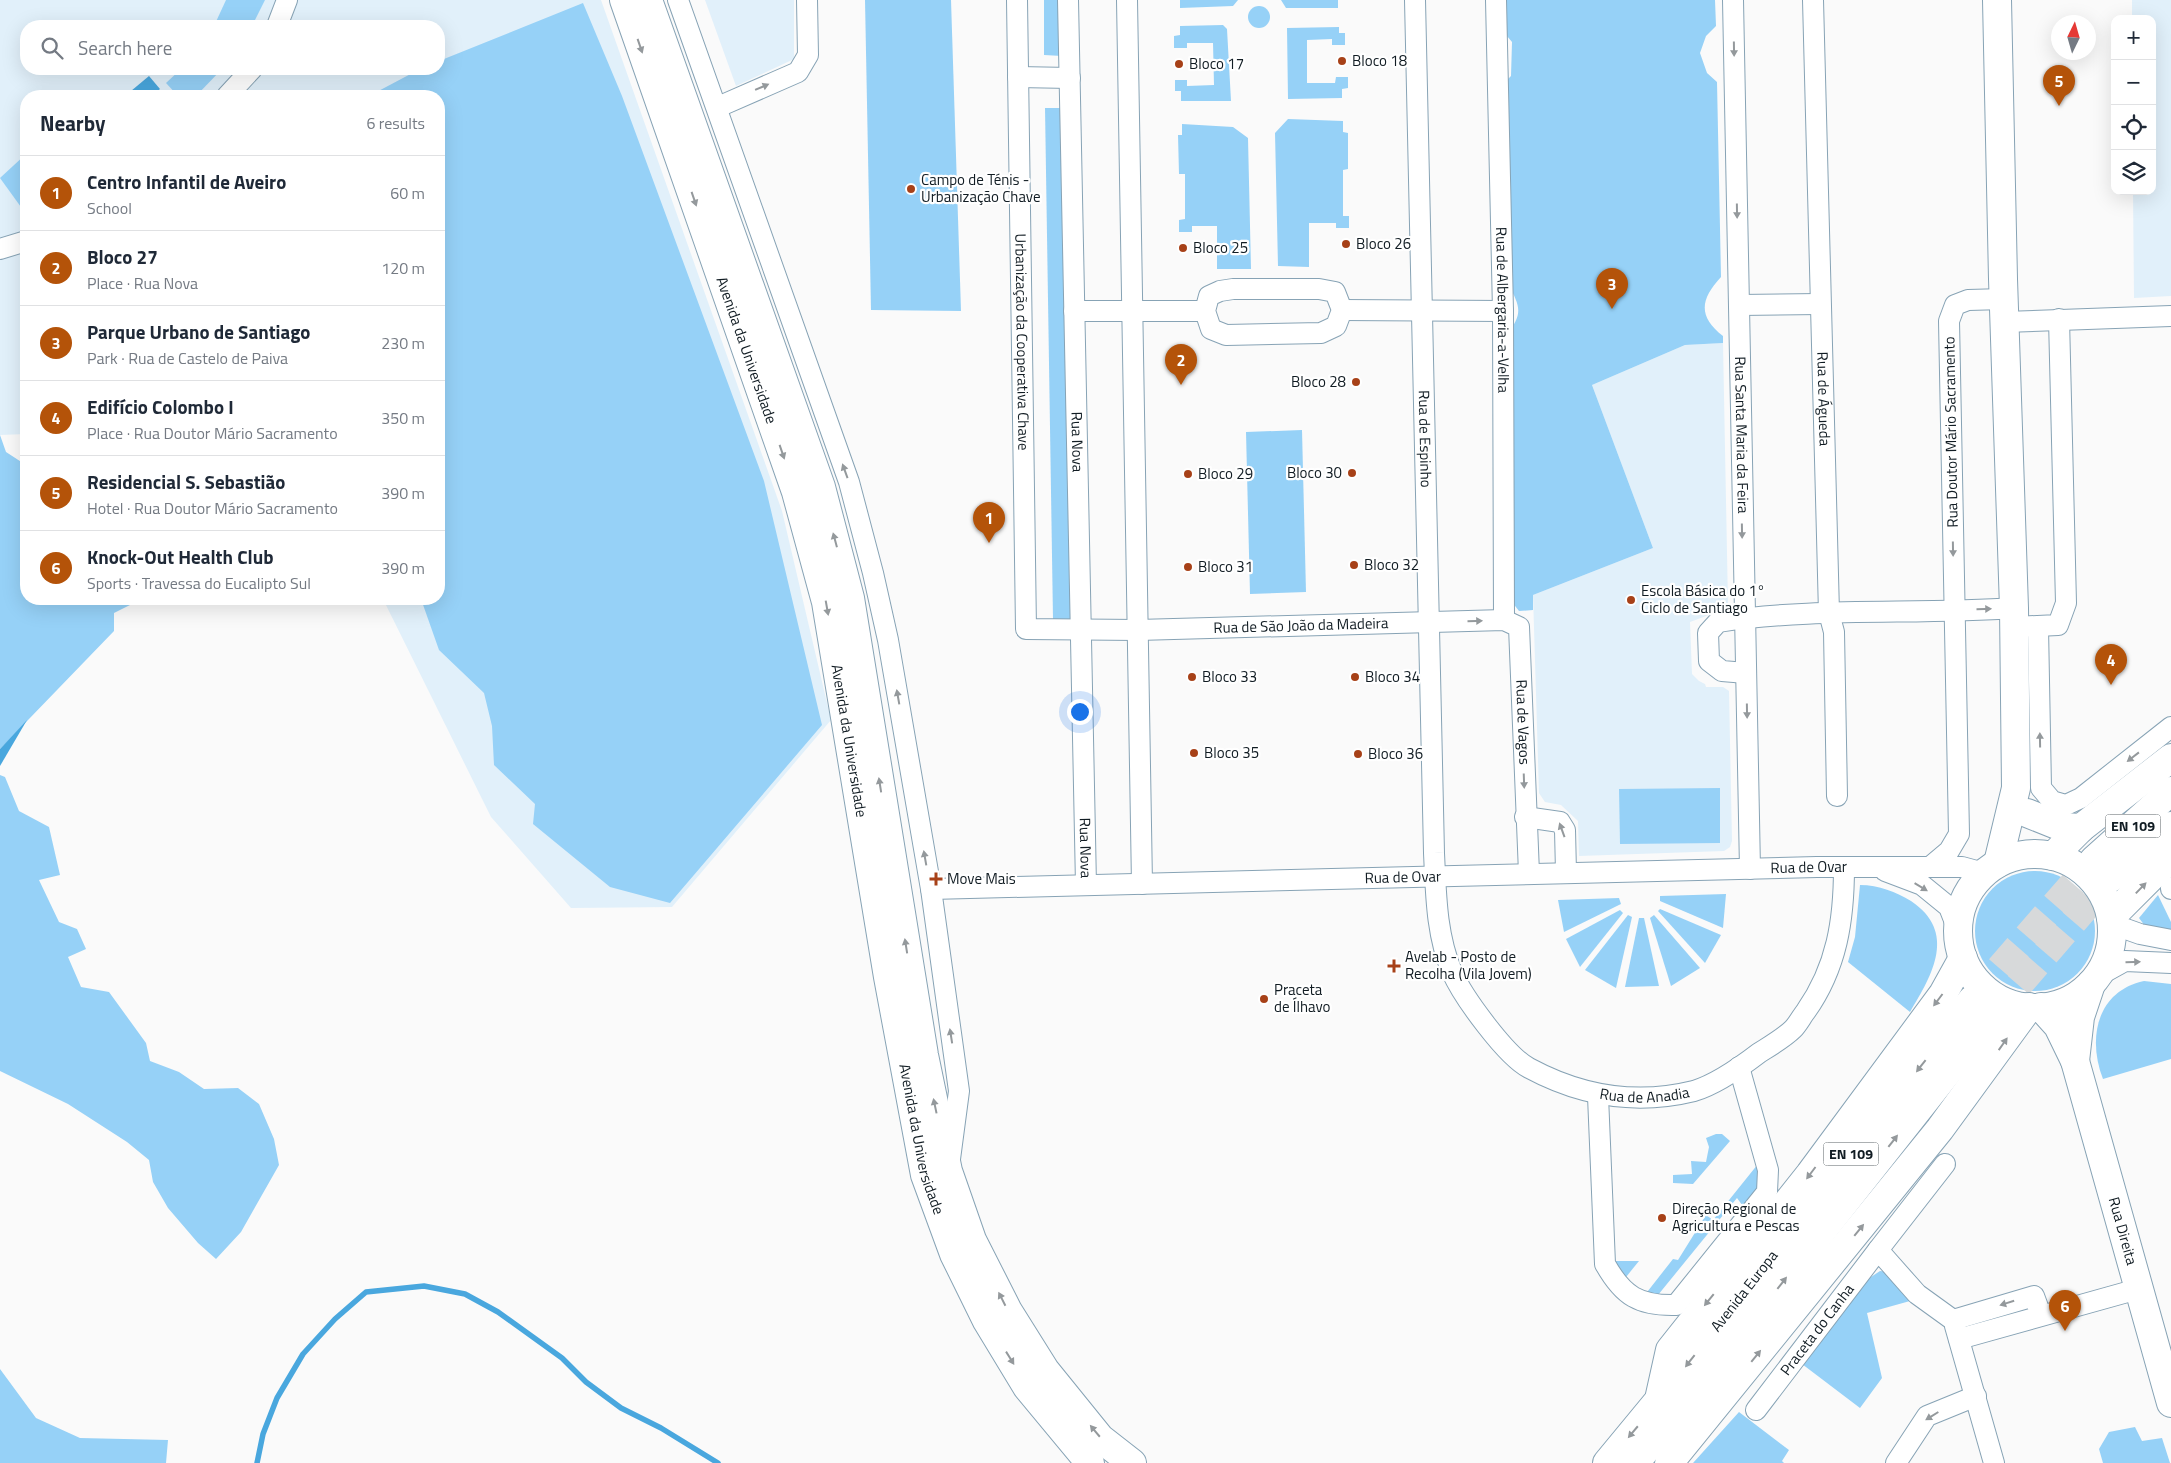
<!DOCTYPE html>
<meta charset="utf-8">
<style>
:root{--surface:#fff;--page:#f2f2f3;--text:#1f2937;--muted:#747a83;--line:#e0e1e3;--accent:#b45309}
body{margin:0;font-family:"Titillium Web",sans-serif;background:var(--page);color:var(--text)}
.controls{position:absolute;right:15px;top:15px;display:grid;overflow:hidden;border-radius:10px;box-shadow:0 5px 20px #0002}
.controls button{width:45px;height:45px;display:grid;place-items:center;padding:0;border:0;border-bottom:1px solid var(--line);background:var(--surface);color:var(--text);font:25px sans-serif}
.compass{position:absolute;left:2051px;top:15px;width:45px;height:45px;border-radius:50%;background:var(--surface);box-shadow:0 5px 20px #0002;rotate:5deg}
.you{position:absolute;left:1079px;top:711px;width:18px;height:18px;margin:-12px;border:4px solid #fff;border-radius:50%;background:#1a73e8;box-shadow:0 0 0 8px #1a73e833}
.badge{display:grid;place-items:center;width:32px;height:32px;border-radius:50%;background:var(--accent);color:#fff;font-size:16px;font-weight:700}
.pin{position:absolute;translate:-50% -41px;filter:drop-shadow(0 1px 2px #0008)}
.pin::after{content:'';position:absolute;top:26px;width:18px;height:15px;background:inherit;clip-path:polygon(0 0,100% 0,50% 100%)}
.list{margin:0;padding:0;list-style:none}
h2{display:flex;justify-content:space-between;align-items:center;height:65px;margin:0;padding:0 20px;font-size:21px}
h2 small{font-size:16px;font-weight:400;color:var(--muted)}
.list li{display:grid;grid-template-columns:32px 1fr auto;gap:15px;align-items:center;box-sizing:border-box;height:75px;padding:0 20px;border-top:1px solid var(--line)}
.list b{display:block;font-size:19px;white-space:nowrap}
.list p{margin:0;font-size:16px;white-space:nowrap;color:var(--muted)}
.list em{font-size:16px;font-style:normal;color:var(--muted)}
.icon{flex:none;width:28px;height:28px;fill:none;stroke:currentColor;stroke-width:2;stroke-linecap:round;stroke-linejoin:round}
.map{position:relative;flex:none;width:2171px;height:1463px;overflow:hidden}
.search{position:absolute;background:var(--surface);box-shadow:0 5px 20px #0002;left:20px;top:20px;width:425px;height:55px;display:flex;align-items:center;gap:12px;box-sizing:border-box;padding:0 18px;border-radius:20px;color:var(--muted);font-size:19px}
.panel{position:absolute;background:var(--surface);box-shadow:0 5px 20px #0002;left:20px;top:90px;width:425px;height:515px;border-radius:20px}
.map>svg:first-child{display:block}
.built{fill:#e1f0fa;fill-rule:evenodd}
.green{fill:#96d1f7}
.water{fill:#49a7de}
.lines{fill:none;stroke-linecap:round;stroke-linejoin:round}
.stream{stroke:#49a7de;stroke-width:5.5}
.primary-tunnel{stroke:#d7d9da;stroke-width:28;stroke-dasharray:28 14;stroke-linecap:butt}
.street-casing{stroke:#87a3b5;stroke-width:22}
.secondary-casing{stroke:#87a3b5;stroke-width:30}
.primary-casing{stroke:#87a3b5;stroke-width:30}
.street{stroke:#fff;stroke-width:20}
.secondary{stroke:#fff;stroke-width:28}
.primary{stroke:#fff;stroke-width:28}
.oneway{fill:#94999c}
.poi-dot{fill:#a74118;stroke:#fff;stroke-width:2}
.labels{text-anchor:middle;stroke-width:4.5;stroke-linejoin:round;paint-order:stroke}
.shield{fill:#fff;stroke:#586065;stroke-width:1}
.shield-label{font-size:14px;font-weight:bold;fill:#111c23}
.poi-label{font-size:15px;fill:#111c23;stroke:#fff;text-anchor:start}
.street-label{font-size:15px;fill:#111c23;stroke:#fff}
</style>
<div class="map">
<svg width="2171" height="1463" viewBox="0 0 2171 1463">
<rect width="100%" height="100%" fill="#fafafa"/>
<!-- built -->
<g class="built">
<path d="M0 0H601L782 511 831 720 672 907 571 908 491 817 383 599H439V96H26V434L0 435ZM26 26H439V69H26Z"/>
<path d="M705 0H794V59L736 86Z"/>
<path d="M2132 0H2171V296L2134 298 2133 191H2152V19H2132Z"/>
<path d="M1723 343 1728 605 1725 609 1690 622 1692 674 1699 681 1705 684 1706 687H1723L1729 691 1732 841 1730 847 1724 851 1579 856 1578 821 1561 805 1545 802 1539 793 1533 595 1653 548 1592 385 1685 345Z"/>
</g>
<!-- green -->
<g class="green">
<path d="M226 0H265L252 26H214Z"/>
<path d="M865 0H951L961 311 871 310Z"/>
<path d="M1044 0H1061L1062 56 1044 55Z"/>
<path d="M1180 0H1238L1233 6 1180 8Z"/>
<path d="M1281 0H1338V8H1286Z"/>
<path d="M1501 0H1715L1716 26 1706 36 1700 53 1707 73 1717 82 1721 277C1700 300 1698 316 1723 336V343L1685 345 1592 385 1653 548 1533 595V610L1519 611 1512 602 1506 337C1523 312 1521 309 1508 283L1502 85 1511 76 1512 42 1502 30Z"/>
<path d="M583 3 622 96 764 481 822 725 670 903 610 887 533 824 535 804 494 765 492 726 484 693 439 650 421 599H439V96H369L420 69H439V61Z"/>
<circle cx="1259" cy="17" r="11"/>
<path d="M1223 25 1227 29 1231 101H1181V91H1175V80H1187V86L1214 85 1213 43H1187V48H1174V36L1180 35V26Z"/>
<path d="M1339 27V33H1345V45H1332V39L1307 40V83H1335L1336 77H1348V88L1342 89V98L1288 99 1287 28Z"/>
<path d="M181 69H222L196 96H178L166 83Z"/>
<path d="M1045 108H1063L1071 619H1053Z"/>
<path d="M1288 119 1343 121V132L1348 133V169L1343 170V216H1349V228H1336V223H1309V267L1278 266 1275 133Z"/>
<path d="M1182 124 1233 127 1248 138 1251 269H1217V226H1192V232H1179V220L1185 219V174H1179L1178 135H1182Z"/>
<path d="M26 154V214L0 178Z"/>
<path d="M1302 430 1306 592 1250 594 1246 432Z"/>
<path d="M0 435 6 452 26 465V599H142L114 613V631L0 749Z"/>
<path d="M0 775 5 777 19 811 49 827 60 875 39 880 59 922 77 929 86 949 68 957 81 987 109 992 146 1043 150 1061 179 1072 204 1089 238 1088 259 1104 274 1139 279 1165 241 1232 216 1259 198 1243 168 1208 153 1182 149 1160 127 1142 68 1104 0 1071Z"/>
<path d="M1720 788V843L1620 844 1619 789Z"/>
<circle cx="2035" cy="931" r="60"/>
<path d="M1860 885C1879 885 1896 892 1911 901 1957 932 1933 974 1910 1012L1848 962 1855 937Z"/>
<path d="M1726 894 1723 928 1660 901V896Z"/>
<path d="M2158 895 2171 922V935L2145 926 2139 918Z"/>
<path d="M1619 898 1621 904 1564 932 1558 900Z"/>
<path d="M1660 909 1721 935 1705 963 1658 911Z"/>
<path d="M1620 910 1623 913 1580 967 1566 939Z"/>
<path d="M1628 915 1632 917 1616 988 1585 970Z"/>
<path d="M1654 915 1700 968 1671 986 1650 918Z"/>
<path d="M1639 918H1644L1659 986 1625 987Z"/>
<path d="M2144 981 2171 984V1059L2103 1079C2087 1038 2097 991 2144 981Z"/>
<path d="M1716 1134H1722L1730 1141 1693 1184 1673 1183V1175L1692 1174 1691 1161 1706 1162 1709 1147 1706 1138Z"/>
<path d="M1758 1164 1761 1185 1745 1209 1737 1198 1658 1295 1644 1296 1673 1259 1678 1260 1706 1215 1713 1220Z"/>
<path d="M1612 1261H1639L1622 1282Z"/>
<path d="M1880 1271 1889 1272 1910 1301 1867 1313 1882 1378 1860 1408 1802 1364 1868 1279Z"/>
<path d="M0 1369 36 1418 80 1438 168 1440 166 1463H0Z"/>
<path d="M1739 1412 1789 1450 1782 1461 1784 1463H1693Z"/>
<path d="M2135 1427 2142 1441 2162 1438 2170 1463H2103L2099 1449 2109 1432Z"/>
</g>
<!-- water -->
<g class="water">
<path d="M149 76 160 89 152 96H125Z"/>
<path d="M27 720 0 766V749Z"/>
</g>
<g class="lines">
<!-- stream -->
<path class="stream" d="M257 1463 263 1434 277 1398 303 1354 335 1319 366 1292 424 1286 465 1294 498 1312 562 1358 586 1382 621 1408 661 1428 718 1463"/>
<!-- primary-tunnel -->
<g class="primary-tunnel">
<path d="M1972 1000 2094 860"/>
<path d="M1991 1017 2111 878"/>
</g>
<!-- street casing -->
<g class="street-casing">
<g id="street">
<path d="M678 0 849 482 873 573 888 640 931 889 959 1091 950 1159"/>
<path id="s1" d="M1017 0 1026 629 1138 630 1504 620 1519 627 1529 873"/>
<path id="s2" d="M1068 0 1086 885"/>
<path d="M1127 0 1142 884"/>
<path id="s3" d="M1415 0 1434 853C1436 893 1436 934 1452 972 1463 997 1506 1056 1529 1068 1581 1096 1637 1105 1694 1091 1714 1085 1742 1066 1759 1053 1770 1046 1784 1038 1793 1029 1798 1024 1802 1016 1806 1011 1837 967 1844 920 1844 867"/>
<path id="s4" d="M1496 0 1503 311 1504 620"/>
<path id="s5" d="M1733 0 1750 869"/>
<path id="s6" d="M1813 0 1829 613 1834 632 1837 796"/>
<path d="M277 26 287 0"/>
<path d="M1018 77 1070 78"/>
<path d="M227 96 252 69"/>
<path d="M718 107 798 72 808 55 807 0"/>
<path d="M0 249 26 241"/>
<path d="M1233 289H1319L1335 292 1342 310 1336 326 1321 333 1226 335 1211 329 1205 311 1209 296 1220 291Z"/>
<path d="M1739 305 1820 304"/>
<path d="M1342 310 1503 311"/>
<path d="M1074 311H1205"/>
<path d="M2004 322 2171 316"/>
<path d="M2014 627 2058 625 2066 603 2059 319"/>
<path d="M2038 627 2041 788 2052 801 2066 805 2081 798 2171 727"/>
<path d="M1746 673 1722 671 1709 661 1708 633 1718 622C1816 607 1915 615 2014 608"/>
<path d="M1525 817 1560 822 1565 830 1566 872"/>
<path d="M1930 867 1949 851 1959 834 1949 321 1955 305 1968 300 2004 299"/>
<path d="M1885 871 1922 885 1949 907 1958 930"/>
<path d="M2171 887V889"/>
<path id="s7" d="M931 889 1817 867H1962L1984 873"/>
<path d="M2112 924 2140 934 2171 940"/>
<path d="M2098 976 2125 961 2171 963"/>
<path d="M1598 1096 1605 1264C1623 1296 1639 1306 1676 1305L1767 1192 1768 1170 1739 1067"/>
<path d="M1878 1250 1945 1164"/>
<path d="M1953 1320 2034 1296 2041 1315"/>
<path d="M1955 1326 1994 1463"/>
<path d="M1959 1339 2138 1289"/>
<path id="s8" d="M1756 1410 1878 1250 1917 1294 1953 1320"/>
<path d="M1896 1463 1927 1416 1976 1396"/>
</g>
</g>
<!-- secondary casing -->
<g class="secondary-casing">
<g id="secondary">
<path id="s9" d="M624 0 796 492 826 602 888 977 925 1175 954 1254 987 1321 1027 1387 1090 1463"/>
<path d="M648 0 821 487 850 598 924 1055 948 1171 972 1240 1008 1311 1045 1370 1100 1438 1132 1463"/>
<path d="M1997 0 2003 279 2014 608 2016 788 1998 863"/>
<circle cx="2035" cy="931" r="77"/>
<path id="s10" d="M2041 1007 2058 1026 2075 1061 2171 1403"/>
<path d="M2075 1061 2080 1017 2091 984"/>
</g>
</g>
<!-- primary casing -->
<g class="primary-casing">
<g id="primary">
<path d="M2027 813 2062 827 2081 828"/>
<path d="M2053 856 2081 828 2171 758"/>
<path d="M2094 860 2171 791"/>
<path d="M2111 878 2171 826"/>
<path d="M2111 917 2171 857"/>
<path d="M1660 1395 1670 1350 1810 1174 1943 994 1963 958"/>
<path id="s11" d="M1607 1463 1659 1400 1972 1000"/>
<path d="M1635 1463 1751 1321 1991 1017"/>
<path d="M1669 1463 1940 1129 2029 1007"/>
</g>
</g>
<!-- street -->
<use href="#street" class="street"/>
<!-- secondary -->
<use href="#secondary" class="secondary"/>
<!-- primary -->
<use href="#primary" class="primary"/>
</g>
<!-- one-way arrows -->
<defs><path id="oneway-solid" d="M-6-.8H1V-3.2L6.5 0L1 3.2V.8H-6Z" transform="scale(1.25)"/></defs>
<g class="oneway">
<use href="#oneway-solid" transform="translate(640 46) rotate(71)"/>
<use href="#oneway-solid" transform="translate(1734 49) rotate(89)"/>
<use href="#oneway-solid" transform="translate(762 87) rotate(-23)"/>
<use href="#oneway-solid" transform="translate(694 199) rotate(71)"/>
<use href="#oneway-solid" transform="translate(1737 211) rotate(89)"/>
<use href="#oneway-solid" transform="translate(782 452) rotate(71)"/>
<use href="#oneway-solid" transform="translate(845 471) rotate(-110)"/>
<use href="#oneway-solid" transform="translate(1742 531) rotate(89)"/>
<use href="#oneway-solid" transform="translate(835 540) rotate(-105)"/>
<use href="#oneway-solid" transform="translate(1953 549) rotate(89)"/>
<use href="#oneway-solid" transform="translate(827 608) rotate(80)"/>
<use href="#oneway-solid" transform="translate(1984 609) rotate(-1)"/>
<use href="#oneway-solid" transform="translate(1475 621) rotate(-2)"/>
<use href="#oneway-solid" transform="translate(898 697) rotate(-100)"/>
<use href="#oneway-solid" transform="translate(1747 711) rotate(89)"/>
<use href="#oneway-solid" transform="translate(2040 740) rotate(-91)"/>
<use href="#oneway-solid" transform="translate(2133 757) rotate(142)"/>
<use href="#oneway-solid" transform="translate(1524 781) rotate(88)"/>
<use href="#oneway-solid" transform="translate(880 785) rotate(-99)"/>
<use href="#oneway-solid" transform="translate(1562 830) rotate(-110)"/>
<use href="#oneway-solid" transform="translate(925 858) rotate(-100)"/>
<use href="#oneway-solid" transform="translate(1921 887) rotate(31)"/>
<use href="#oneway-solid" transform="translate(2141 888) rotate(-46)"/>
<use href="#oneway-solid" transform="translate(906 946) rotate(-99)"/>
<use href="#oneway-solid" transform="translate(2133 962) rotate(-2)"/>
<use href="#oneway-solid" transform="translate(1938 1000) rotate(127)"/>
<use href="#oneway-solid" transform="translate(951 1036) rotate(-99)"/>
<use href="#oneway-solid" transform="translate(2003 1044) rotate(-55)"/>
<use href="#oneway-solid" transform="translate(1921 1066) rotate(128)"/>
<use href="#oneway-solid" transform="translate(935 1106) rotate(-102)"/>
<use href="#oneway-solid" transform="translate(1893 1141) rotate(-52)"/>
<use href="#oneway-solid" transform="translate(1811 1173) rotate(127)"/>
<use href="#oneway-solid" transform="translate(1859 1230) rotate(-51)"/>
<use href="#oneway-solid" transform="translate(1782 1283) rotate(-52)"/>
<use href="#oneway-solid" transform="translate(1002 1299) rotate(-117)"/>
<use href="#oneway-solid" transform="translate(1709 1300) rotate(129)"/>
<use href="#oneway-solid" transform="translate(2007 1303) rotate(163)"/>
<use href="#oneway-solid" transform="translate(1756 1356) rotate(-51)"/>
<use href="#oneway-solid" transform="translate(1010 1358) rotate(58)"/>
<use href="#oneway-solid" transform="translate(1690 1361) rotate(128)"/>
<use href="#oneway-solid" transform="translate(1932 1416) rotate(148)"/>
<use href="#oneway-solid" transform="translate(1095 1431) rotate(-130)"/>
<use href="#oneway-solid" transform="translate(1633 1432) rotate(130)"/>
</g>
<!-- markers -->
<g class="poi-dot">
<circle cx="1342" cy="61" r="5"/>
<circle cx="1179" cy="64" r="5"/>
<circle cx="911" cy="189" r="5"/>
<circle cx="1346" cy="244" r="5"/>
<circle cx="1183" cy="248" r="5"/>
<circle cx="1356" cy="382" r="5"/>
<circle cx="1352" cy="473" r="5"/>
<circle cx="1188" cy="474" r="5"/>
<circle cx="1354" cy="565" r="5"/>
<circle cx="1188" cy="567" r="5"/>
<circle cx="1631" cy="600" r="5"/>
<circle cx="1192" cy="677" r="5"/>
<circle cx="1355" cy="677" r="5"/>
<circle cx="1194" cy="753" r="5"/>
<circle cx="1358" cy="754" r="5"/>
<path d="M933.5 871.5h5v5h5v5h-5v5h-5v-5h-5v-5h5z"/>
<path d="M1391.5 958.5h5v5h5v5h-5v5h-5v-5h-5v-5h5z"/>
<circle cx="1264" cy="999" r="5"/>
<circle cx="1662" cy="1218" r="5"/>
</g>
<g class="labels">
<!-- shield labels -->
<g class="shield">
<rect x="2105.5" y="814.5" width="55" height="23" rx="4"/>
<rect x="1823.5" y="1142.5" width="55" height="23" rx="4"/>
</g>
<g class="shield-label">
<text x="2133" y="831">EN 109</text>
<text x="1851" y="1159">EN 109</text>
</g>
<!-- poi labels -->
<g class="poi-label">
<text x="1352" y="66">Bloco 18</text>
<text x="1189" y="69">Bloco 17</text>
<text x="921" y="185">Campo de Ténis -<tspan x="921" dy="17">Urbanização Chave</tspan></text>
<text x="1356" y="249">Bloco 26</text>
<text x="1193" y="253">Bloco 25</text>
<text x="1346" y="387" text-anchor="end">Bloco 28</text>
<text x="1342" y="478" text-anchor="end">Bloco 30</text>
<text x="1198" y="479">Bloco 29</text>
<text x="1364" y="570">Bloco 32</text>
<text x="1198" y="572">Bloco 31</text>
<text x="1641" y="596">Escola Básica do 1°<tspan x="1641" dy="17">Ciclo de Santiago</tspan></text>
<text x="1202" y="682">Bloco 33</text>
<text x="1365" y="682">Bloco 34</text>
<text x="1204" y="758">Bloco 35</text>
<text x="1368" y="759">Bloco 36</text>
<text x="947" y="884">Move Mais</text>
<text x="1405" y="962">Avelab - Posto de<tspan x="1405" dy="17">Recolha (Vila Jovem)</tspan></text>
<text x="1274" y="995">Praceta<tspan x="1274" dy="17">de Ílhavo</tspan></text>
<text x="1672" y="1214">Direção Regional de<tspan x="1672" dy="17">Agricultura e Pescas</tspan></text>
</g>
<!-- street labels -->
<g class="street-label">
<text dy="5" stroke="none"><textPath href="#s4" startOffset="310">Rua de Albergaria-a-Velha</textPath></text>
<text dy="5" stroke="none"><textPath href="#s1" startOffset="342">Urbanização da Cooperativa Chave</textPath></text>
<text dy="5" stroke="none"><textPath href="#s9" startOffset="371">Avenida da Universidade</textPath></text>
<text dy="5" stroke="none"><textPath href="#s6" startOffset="399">Rua de Águeda</textPath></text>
<text transform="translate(1951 432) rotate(-91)" y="5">Rua Doutor Mário Sacramento</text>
<text dy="5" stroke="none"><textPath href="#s5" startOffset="435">Rua Santa Maria da Feira</textPath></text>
<text dy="5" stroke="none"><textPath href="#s3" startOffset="439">Rua de Espinho</textPath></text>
<text dy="5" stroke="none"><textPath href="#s2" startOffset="442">Rua Nova</textPath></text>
<text dy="5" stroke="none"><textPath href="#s1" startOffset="904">Rua de São João da Madeira</textPath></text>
<text dy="5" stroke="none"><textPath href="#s1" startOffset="1219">Rua de Vagos</textPath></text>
<text dy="5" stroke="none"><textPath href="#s9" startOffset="776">Avenida da Universidade</textPath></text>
<text dy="5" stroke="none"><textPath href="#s2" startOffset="848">Rua Nova</textPath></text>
<text dy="5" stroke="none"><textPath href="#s7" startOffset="878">Rua de Ovar</textPath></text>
<text dy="5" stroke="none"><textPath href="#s7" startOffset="472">Rua de Ovar</textPath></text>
<text dy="5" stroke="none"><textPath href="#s3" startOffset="1219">Rua de Anadia</textPath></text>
<text dy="5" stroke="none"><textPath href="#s9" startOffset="1181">Avenida da Universidade</textPath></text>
<text dy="5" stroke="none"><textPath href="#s10" startOffset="241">Rua Direita</textPath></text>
<text dy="5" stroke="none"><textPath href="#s11" startOffset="220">Avenida Europa</textPath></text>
<text dy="5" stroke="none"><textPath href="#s8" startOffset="101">Praceta do Canha</textPath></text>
</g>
</g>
</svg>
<div class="controls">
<button>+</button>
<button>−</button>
<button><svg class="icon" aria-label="locate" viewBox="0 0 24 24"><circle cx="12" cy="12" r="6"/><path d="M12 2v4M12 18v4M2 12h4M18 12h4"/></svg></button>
<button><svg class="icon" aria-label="layers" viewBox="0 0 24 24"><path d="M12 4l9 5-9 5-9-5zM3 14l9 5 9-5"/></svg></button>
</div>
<svg class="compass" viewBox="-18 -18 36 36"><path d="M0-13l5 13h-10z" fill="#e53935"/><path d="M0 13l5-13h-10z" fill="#747a83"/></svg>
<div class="you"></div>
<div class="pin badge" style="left:989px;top:543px">1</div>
<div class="pin badge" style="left:1181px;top:385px">2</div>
<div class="pin badge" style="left:1612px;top:309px">3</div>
<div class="pin badge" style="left:2111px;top:685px">4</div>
<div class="pin badge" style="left:2059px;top:106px">5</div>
<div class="pin badge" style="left:2065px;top:1331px">6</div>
<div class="search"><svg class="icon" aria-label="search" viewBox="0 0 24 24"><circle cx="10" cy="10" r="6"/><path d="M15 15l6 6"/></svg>Search here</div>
<section class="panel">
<h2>Nearby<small>6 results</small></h2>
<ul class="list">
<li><span class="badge">1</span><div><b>Centro Infantil de Aveiro</b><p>School</p></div><em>60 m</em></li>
<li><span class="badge">2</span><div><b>Bloco 27</b><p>Place · Rua Nova</p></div><em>120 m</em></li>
<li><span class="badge">3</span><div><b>Parque Urbano de Santiago</b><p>Park · Rua de Castelo de Paiva</p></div><em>230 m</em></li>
<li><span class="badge">4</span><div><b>Edifício Colombo I</b><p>Place · Rua Doutor Mário Sacramento</p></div><em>350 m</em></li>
<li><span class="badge">5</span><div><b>Residencial S. Sebastião</b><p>Hotel · Rua Doutor Mário Sacramento</p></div><em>390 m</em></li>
<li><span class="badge">6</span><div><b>Knock-Out Health Club</b><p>Sports · Travessa do Eucalipto Sul</p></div><em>390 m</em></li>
</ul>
</section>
</div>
